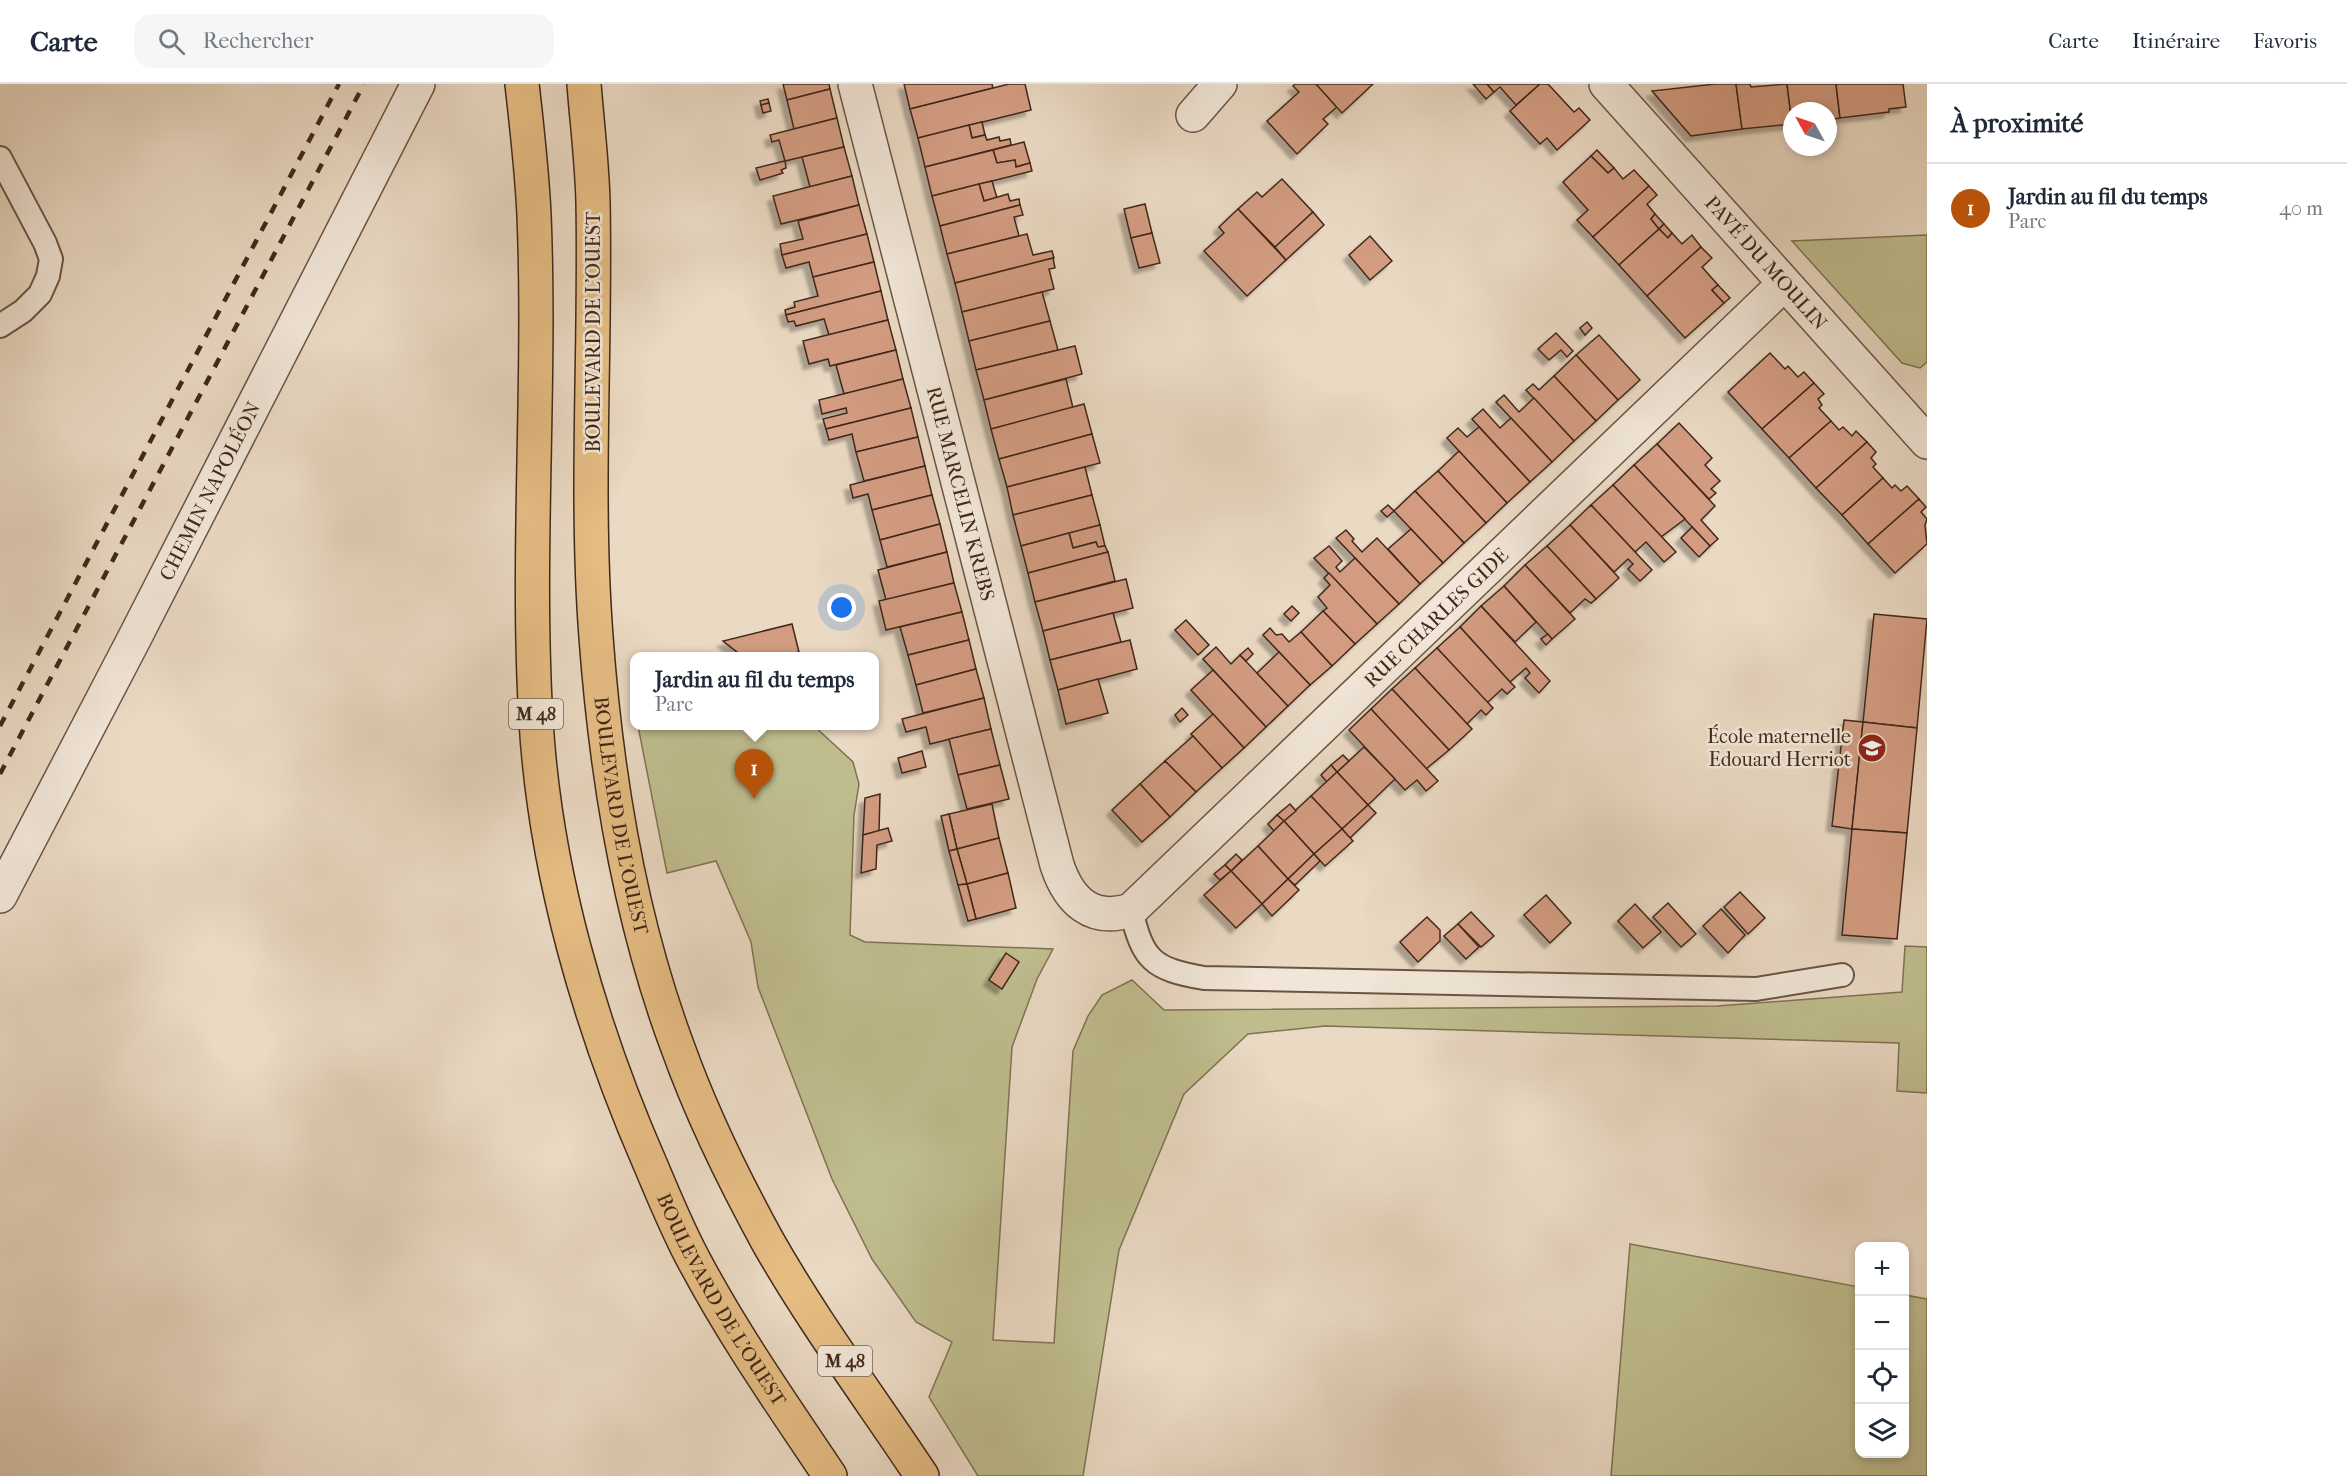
<!DOCTYPE html>
<html lang="fr">
<meta charset="utf-8">
<style>
:root{--surface:#fff;--page:#f6f6f7;--text:#1f2937;--muted:#747a83;--line:#e0e1e3;--accent:#b45309}
body{margin:0;font-family:"IM FELL French Canon",serif;background:var(--page);color:var(--text)}
.controls{position:absolute;right:18px;bottom:18px;display:grid;overflow:hidden;border-radius:12px;box-shadow:0 3px 9px #0003}
.controls button{width:54px;height:54px;display:grid;place-items:center;padding:0;border:0;border-bottom:2px solid var(--line);background:var(--surface);color:var(--text);font:30px sans-serif}
.compass{position:absolute;left:1783px;top:18px;width:54px;height:54px;border-radius:50%;background:var(--surface);box-shadow:0 3px 9px #0003;rotate:310deg}
.you{position:absolute;left:842px;top:524px;width:21px;height:21px;margin:-15px;border:4px solid #fff;border-radius:50%;background:#1a73e8;box-shadow:0 0 0 9px #1a73e833}
.badge{display:grid;place-items:center;width:39px;height:39px;border-radius:50%;background:var(--accent);color:#fff;font-size:20px;font-weight:700}
.pin{position:absolute;translate:-50% -50px;filter:drop-shadow(0 2px 3px #0008)}
.pin::after{content:'';position:absolute;top:32px;width:21px;height:18px;background:inherit;clip-path:polygon(0 0,100% 0,50% 100%)}
.popup{position:absolute;left:630px;top:568px;width:249px;height:78px;box-sizing:border-box;display:grid;place-content:center;border-radius:12px;background:var(--surface);filter:drop-shadow(0 2px 4px #0005);font-size:20px;white-space:nowrap;color:var(--muted)}
.popup b{font-size:22px;color:var(--text)}
.popup::after{content:'';position:absolute;left:50%;top:100%;margin-left:-12px;border:12px solid transparent;border-top-color:var(--surface)}
.list{margin:0;padding:0;list-style:none}
h2{display:flex;justify-content:space-between;align-items:center;height:78px;margin:0;padding:0 24px;font-size:26px}
h2 small{font-size:20px;font-weight:400;color:var(--muted)}
.list li{display:grid;grid-template-columns:39px 1fr auto;gap:18px;align-items:center;box-sizing:border-box;height:90px;padding:0 24px;border-top:2px solid var(--line)}
.list b{display:block;font-size:22px;white-space:nowrap}
.list p{margin:0;font-size:20px;white-space:nowrap;color:var(--muted)}
.list em{font-size:20px;font-style:normal;color:var(--muted)}
.icon{flex:none;width:33px;height:33px;fill:none;stroke:currentColor;stroke-width:2;stroke-linecap:round;stroke-linejoin:round}
.map{position:relative;flex:none;width:1927px;height:1392px;overflow:hidden}
header{display:flex;align-items:center;gap:36px;box-sizing:border-box;height:84px;padding:0 30px;background:var(--surface);border-bottom:2px solid var(--line)}
header strong{font-size:28px}
nav{display:flex;gap:33px;margin-inline-start:auto;font-size:21px}
.search{width:420px;height:54px;background:var(--page);display:flex;align-items:center;gap:15px;box-sizing:border-box;padding:0 21px;border-radius:18px;color:var(--muted);font-size:22px}
main{display:flex}
aside{flex:1;background:var(--surface)}
.map>svg:first-child{display:block}
.green{fill:#bfbd8e;stroke:#807254;stroke-width:1.5}
.building{fill:#d39c81;stroke:#41281a;stroke-width:1.5;filter:url(#shadow)}
.lines{fill:none;stroke-linecap:round;stroke-linejoin:round}
.service-casing{stroke:#6b5444;stroke-width:26}
.minor-casing{stroke:#6b5444;stroke-width:36}
.primary-casing{stroke:#41281a;stroke-width:36}
.service{stroke:#f1e6d8;stroke-width:22}
.minor{stroke:#f1e6d8;stroke-width:33}
.primary{stroke:#e5bc82;stroke-width:33}
.rail{stroke:#41281a;stroke-width:4.5;stroke-dasharray:10 10;stroke-linecap:butt}
.labels{text-anchor:middle;stroke-width:5;stroke-linejoin:round;paint-order:stroke}
.shield{fill:#f1e6d8;stroke:#766153;stroke-width:1.5}
.shield-label{font-size:18px;font-weight:bold;fill:#41281a}
.street-label{font-size:20px;fill:#41281a;stroke:#f1e6d8}
.poi-label{font-size:20px;fill:#41281a;stroke:#f1e6d8;text-anchor:end}
</style>
<header>
<strong>Carte</strong>
<div class="search"><svg class="icon" aria-label="search" viewBox="0 0 24 24"><circle cx="10" cy="10" r="6"/><path d="M15 15l6 6"/></svg>Rechercher</div>
<nav><a>Carte</a><a>Itinéraire</a><a>Favoris</a></nav>
</header>
<main>
<div class="map">
<svg width="1927" height="1392" viewBox="0 0 1927 1392">
<defs>
<filter id="shadow"><feDropShadow dx="-5.5" dy="5.5" stdDeviation="1.5" flood-color="#0004"/></filter>
</defs>
<rect width="100%" height="100%" fill="#ead9c3"/>
<filter id="stains"><feTurbulence type="fractalNoise" baseFrequency=".00333" numOctaves="4"/><feColorMatrix values="0 0 0 0 .2 0 0 0 0 .09 0 0 0 0 .02 0 0 0 .5 -.17"/></filter>
<radialGradient id="worn" r=".72"><stop offset=".6" stop-color="#630" stop-opacity="0"/><stop offset="1" stop-color="#630" stop-opacity=".3"/></radialGradient>
<!-- green -->
<g class="green">
<path d="M1927 151V278L1920 284 1902 279 1792 157Z"/>
<path d="M638 642H814L853 678 859 700 854 731 850 851 865 858 1053 865 1037 895 1012 963 993 1256 1054 1259 1073 967 1088 932 1102 911 1132 896 1164 926 1717 922 1902 908 1905 862 1927 863V1009L1897 1007 1899 959 1325 942 1248 950 1184 1010 1119 1166 1083 1392H978L929 1313 952 1258 916 1238 872 1175 832 1095 758 903 751 858 716 777 667 789Z"/>
<path d="M1630 1160 1859 1203 1860 1370H1904L1905 1211 1927 1215V1392H1611Z"/>
</g>
<!-- building -->
<g class="building">
<path d="M783 0H829L830 5 787 16Z"/>
<path d="M904 0H992L993 4 910 25Z"/>
<path d="M1009 0H1025L1031 26 918 54 910 25Z"/>
<path d="M1295 0H1316L1337 23 1323 35 1328 40 1297 70 1267 37 1299 8 1293 2Z"/>
<path d="M1316 0H1373L1342 29Z"/>
<path d="M1473 0H1487L1494 8 1486 15Z"/>
<path d="M1487 0H1540L1516 21 1500 3 1494 8Z"/>
<path d="M1540 0H1548L1574 28 1579 24 1590 36 1557 66 1547 54 1540 60 1510 27Z"/>
<path d="M1715 0H1736L1742 45 1691 52 1652 7Z"/>
<path d="M1736 0H1750L1751 3 1787 0 1792 40 1742 45Z"/>
<path d="M1787 0H1836L1840 34 1828 36V27H1792V40Z"/>
<path d="M1836 0H1903L1906 23 1889 25V28L1840 34Z"/>
<path d="M830 5 837 34 794 45 787 16Z"/>
<path d="M768 15 769 19 761 21 760 17Z"/>
<path d="M769 19 771 27 763 29 761 21Z"/>
<path d="M837 34 844 63 785 77 779 56 772 58 770 51Z"/>
<path d="M982 38 985 51 972 54 969 41Z"/>
<path d="M969 41 972 54 985 51 987 56 999 53 1000 57 1010 55 1011 61 925 83 918 54Z"/>
<path d="M1024 58 1030 79 1016 83 1015 76 997 79 993 66Z"/>
<path d="M844 63 852 92 810 103 802 73Z"/>
<path d="M993 66 997 79 1015 76 1016 83 1030 79 1032 87 932 112 925 83Z"/>
<path d="M1597 66 1614 84 1608 89 1591 72Z"/>
<path d="M1591 72 1608 89 1614 84 1623 95 1634 86 1649 102 1593 153 1577 136 1588 126 1563 98Z"/>
<path d="M785 77 786 84 781 86 783 89 760 96 756 84Z"/>
<path d="M852 92 859 121 781 140 773 112Z"/>
<path d="M1282 95 1313 128 1275 163 1238 125 1257 108 1262 113Z"/>
<path d="M992 97 997 114 984 117 979 100Z"/>
<path d="M979 100 984 117 1008 110 1010 117 1019 115 1020 121 940 142 932 112Z"/>
<path d="M1649 102 1657 111 1647 120 1655 130 1651 135 1659 145 1619 181 1593 153Z"/>
<path d="M1145 120 1152 149 1131 154 1124 125Z"/>
<path d="M859 121 867 150 782 171 780 160 803 155 798 137Z"/>
<path d="M1020 121 1023 131 1014 133 1019 152 947 170 940 142Z"/>
<path d="M1238 125 1286 176 1247 212 1204 167 1224 149 1219 143Z"/>
<path d="M1313 128 1324 141 1286 176 1275 163Z"/>
<path d="M1655 130 1664 140 1659 145 1651 135Z"/>
<path d="M1664 140 1672 149 1668 154 1659 145Z"/>
<path d="M1659 145 1668 154 1672 149 1682 160 1692 151 1701 163 1647 212 1619 181Z"/>
<path d="M1152 149 1160 179 1139 184 1131 154Z"/>
<path d="M867 150 874 178 813 193 809 178 786 184 782 171Z"/>
<path d="M1027 150 1033 171 1052 167 1054 174 955 199 947 170Z"/>
<path d="M1370 152 1392 177 1370 196 1349 171Z"/>
<path d="M1701 163 1712 174 1702 183 1718 201 1712 206 1724 219 1685 254 1647 212Z"/>
<path d="M1053 174 1055 184 1049 185 1054 205 962 228 955 199Z"/>
<path d="M874 178 881 207 786 231 785 226 795 223 794 218 818 212 813 193Z"/>
<path d="M1718 201 1730 214 1724 219 1712 206Z"/>
<path d="M881 207 888 236 829 251 824 235 796 242 794 237 788 238 786 231Z"/>
<path d="M1042 208 1050 237 969 257 962 228Z"/>
<path d="M888 236 896 266 830 282 828 275 809 280 803 257Z"/>
<path d="M1050 237 1058 266 976 286 969 257Z"/>
<path d="M1587 238 1592 244 1585 251 1580 244Z"/>
<path d="M1556 249 1573 267 1567 273 1561 266 1549 276 1538 265Z"/>
<path d="M1599 251 1640 296 1618 316 1576 271Z"/>
<path d="M1075 262 1082 290 984 316 976 286Z"/>
<path d="M896 266 903 295 844 310 836 281Z"/>
<path d="M1770 269 1785 285 1788 282 1798 293 1804 288 1814 299 1762 345 1728 308Z"/>
<path d="M1576 271 1618 316 1596 337 1554 292Z"/>
<path d="M1554 292 1596 337 1574 357 1526 306 1533 300 1539 306Z"/>
<path d="M903 295 911 324 826 345 823 335 847 329 846 324 822 330 819 316Z"/>
<path d="M1066 295 1073 324 991 345 984 316Z"/>
<path d="M1814 299 1824 310 1818 315 1822 321 1819 324 1831 337 1789 374 1762 345Z"/>
<path d="M1504 311 1519 328 1534 314 1574 357 1552 378 1496 318Z"/>
<path d="M1084 320 1092 350 999 375 991 345Z"/>
<path d="M911 324 918 353 856 368 852 350 829 356 826 345Z"/>
<path d="M1483 325 1500 344 1511 334 1552 378 1530 398 1472 335Z"/>
<path d="M1831 337 1839 346 1843 343 1852 352 1856 347 1867 358 1816 404 1789 374Z"/>
<path d="M1679 339 1712 374 1705 381 1720 397 1711 405 1716 409 1709 415 1657 360Z"/>
<path d="M1479 343 1530 398 1507 419 1447 354 1458 344 1467 353Z"/>
<path d="M1092 350 1100 379 1007 403 999 375Z"/>
<path d="M918 353 925 382 864 397 856 368Z"/>
<path d="M1867 358 1876 368 1871 374 1876 380 1873 383 1883 394 1842 431 1816 404Z"/>
<path d="M1657 360 1715 422 1701 436 1718 455 1710 462 1634 381Z"/>
<path d="M1459 367 1507 419 1486 439 1438 387Z"/>
<path d="M1634 381 1685 435 1661 453 1613 401Z"/>
<path d="M925 382 932 411 872 426 868 410 853 414 850 401Z"/>
<path d="M1085 383 1092 411 1013 431 1007 403Z"/>
<path d="M1438 387 1486 439 1464 459 1415 407Z"/>
<path d="M1883 394 1892 404 1895 401 1901 407 1907 402 1919 415 1868 460 1842 431Z"/>
<path d="M1613 401 1676 468 1664 478 1646 458 1635 468 1591 421Z"/>
<path d="M1415 407 1464 459 1443 479 1394 427Z"/>
<path d="M932 411 940 440 880 456 872 426Z"/>
<path d="M1092 411 1100 441 1021 462 1013 431Z"/>
<path d="M1919 415 1926 423 1921 428 1927 435 1925 441 1927 460 1895 489 1868 460Z"/>
<path d="M1388 421 1394 427 1387 433 1381 427Z"/>
<path d="M1591 421 1652 486 1640 497 1628 485 1633 480 1628 475 1614 488 1570 441Z"/>
<path d="M940 440 947 468 887 483 880 456Z"/>
<path d="M1100 441 1105 462 1098 463 1096 458 1073 464 1069 449Z"/>
<path d="M1570 441 1619 494 1596 515 1547 462Z"/>
<path d="M1692 443 1710 462 1699 473 1681 454Z"/>
<path d="M1411 445 1443 479 1420 500 1388 465Z"/>
<path d="M1346 446 1354 455 1352 457 1362 468 1377 454 1420 500 1399 520 1336 454Z"/>
<path d="M1069 449 1073 464 1096 458 1098 463 1105 462 1108 468 1028 489 1021 462Z"/>
<path d="M1329 462 1342 477 1336 483 1340 488 1355 474 1399 520 1377 540 1314 474Z"/>
<path d="M1547 462 1596 515 1591 519 1585 515 1570 529 1525 481Z"/>
<path d="M947 468 954 499 886 516 878 486Z"/>
<path d="M1108 468 1115 497 1035 518 1028 489Z"/>
<path d="M1525 481 1575 535 1552 555 1504 502Z"/>
<path d="M1329 489 1377 540 1355 560 1323 527 1327 524 1318 513 1330 501 1324 494Z"/>
<path d="M1126 495 1133 524 1043 547 1035 518Z"/>
<path d="M954 499 962 528 886 546 879 517Z"/>
<path d="M1504 502 1536 538 1515 558 1481 522Z"/>
<path d="M1292 522 1299 529 1291 537 1284 530Z"/>
<path d="M1481 522 1550 597 1539 609 1525 594 1530 589 1526 584 1510 598 1460 543Z"/>
<path d="M1323 527 1355 560 1332 582 1301 548Z"/>
<path d="M962 528 969 556 908 571 900 543Z"/>
<path d="M1113 529 1121 558 1050 576 1043 547Z"/>
<path d="M1874 530 1927 535 1917 644 1863 638Z"/>
<path d="M1186 536 1209 561 1198 571 1175 546Z"/>
<path d="M792 540 799 568 782 572H742L723 557Z"/>
<path d="M1460 543 1510 598 1515 603 1507 610 1502 605 1487 619 1437 564Z"/>
<path d="M1270 544 1276 551 1282 550 1289 558 1301 548 1332 582 1310 601 1263 551Z"/>
<path d="M1548 550 1552 555 1546 561 1541 555Z"/>
<path d="M969 556 976 585 916 601 908 571Z"/>
<path d="M1130 556 1137 585 1058 606 1050 576Z"/>
<path d="M1216 563 1231 580 1240 571 1288 622 1266 643 1203 575Z"/>
<path d="M1248 564 1253 570 1246 577 1240 571Z"/>
<path d="M1437 564 1493 624 1486 631 1481 626 1467 640 1415 584Z"/>
<path d="M1279 568 1310 601 1288 622 1257 589Z"/>
<path d="M1415 584 1472 645 1449 666 1392 605Z"/>
<path d="M976 585 984 614 923 629 916 601Z"/>
<path d="M1213 586 1266 643 1244 664 1191 606Z"/>
<path d="M1098 595 1108 629 1066 640 1058 606Z"/>
<path d="M1392 605 1449 666 1426 685 1371 625Z"/>
<path d="M984 614 991 645 930 660 926 643 906 648 902 635Z"/>
<path d="M1182 624 1188 631 1180 638 1175 631Z"/>
<path d="M1371 625 1438 697 1426 707 1417 696 1405 706 1349 646Z"/>
<path d="M1213 630 1244 664 1222 684 1191 650Z"/>
<path d="M1844 636 1863 638 1852 745 1832 742Z"/>
<path d="M1863 638 1917 644 1907 749 1852 745Z"/>
<path d="M991 645 1000 681 958 691 949 655Z"/>
<path d="M1193 652 1222 684 1196 708 1165 677Z"/>
<path d="M1364 663 1395 695 1368 721 1337 688Z"/>
<path d="M922 667 926 683 902 689 898 674Z"/>
<path d="M1343 671 1349 677 1337 688 1331 681Z"/>
<path d="M1165 677 1196 708 1170 733 1140 700Z"/>
<path d="M1000 681 1009 715 967 725 958 691Z"/>
<path d="M1331 681 1337 688 1327 698 1321 691Z"/>
<path d="M1337 688 1368 721 1342 745 1311 712Z"/>
<path d="M1140 700 1170 733 1142 758 1112 726Z"/>
<path d="M880 710 879 747 863 751 865 714Z"/>
<path d="M1311 712 1342 745 1314 770 1284 737Z"/>
<path d="M992 720 999 754 957 765 949 730Z"/>
<path d="M1290 720 1296 727 1284 737 1277 731Z"/>
<path d="M1368 721 1376 729 1350 754 1342 745Z"/>
<path d="M949 730 957 765 949 767 941 732Z"/>
<path d="M1277 731 1284 737 1274 747 1268 740Z"/>
<path d="M1284 737 1314 770 1288 795 1258 762Z"/>
<path d="M888 744 892 757 877 761 876 785 861 789 863 751Z"/>
<path d="M1342 745 1353 757 1325 782 1314 770Z"/>
<path d="M1852 745 1907 749 1897 855 1842 851Z"/>
<path d="M999 754 1008 789 967 800 957 765Z"/>
<path d="M1258 762 1288 795 1262 820 1231 787Z"/>
<path d="M957 765 967 800 958 801 949 767Z"/>
<path d="M1236 770 1242 776 1231 787 1225 781Z"/>
<path d="M1314 770 1320 777 1295 801 1288 795Z"/>
<path d="M1225 781 1231 787 1220 796 1214 790Z"/>
<path d="M1231 787 1262 820 1236 844 1204 811Z"/>
<path d="M1008 789 1016 824 976 835 967 800Z"/>
<path d="M1288 795 1299 806 1272 832 1262 820Z"/>
<path d="M967 800 976 835 968 837 958 801Z"/>
<path d="M1740 808 1765 834 1748 850 1724 823Z"/>
<path d="M1546 811 1571 839 1550 859 1524 831Z"/>
<path d="M1668 819 1696 850 1681 863 1653 833Z"/>
<path d="M1635 820 1661 848 1643 864 1618 837Z"/>
<path d="M1721 825 1745 851 1728 869 1703 842Z"/>
<path d="M1471 828 1494 852 1481 863 1458 840Z"/>
<path d="M1427 833 1440 846V857L1418 878 1400 858Z"/>
<path d="M1458 840 1479 863 1466 875 1444 852Z"/>
<path d="M1006 869 1019 878 1002 905 989 896Z"/>
</g>
<g class="lines">
<!-- service casing -->
<g class="service-casing">
<g id="service">
<path d="M0 74 45 159 51 175 48 192 40 210 23 227 0 242"/>
<path d="M1131 826C1143 876 1152 885 1204 894L1756 905 1842 891"/>
</g>
</g>
<!-- minor casing -->
<g class="minor-casing">
<g id="minor">
<path id="s1" d="M855 0 1057 781C1069 817 1092 839 1131 826L1784 200"/>
<path id="s2" d="M1606 0 1927 358"/>
<path d="M1193 31 1220 0"/>
<path id="s3" d="M0 812 133 557 418 0"/>
</g>
</g>
<!-- primary casing -->
<g class="primary-casing">
<g id="primary">
<path id="s4" d="M522 0C527 44 532 87 534 131 541 300 526 469 536 637 545 788 590 943 651 1082 665 1115 679 1150 697 1182 736 1255 784 1323 830 1392"/>
<path id="s5" d="M584 0C587 39 592 78 593 118 596 263 585 408 596 553 606 689 630 836 678 964 702 1031 734 1096 768 1158 814 1239 871 1315 922 1392"/>
</g>
</g>
<!-- service -->
<use href="#service" class="service"/>
<!-- minor -->
<use href="#minor" class="minor"/>
<!-- primary -->
<use href="#primary" class="primary"/>
<!-- rail -->
<g class="rail">
<path d="M0 642 339 0"/>
<path d="M0 690 364 0"/>
</g>
</g>
<!-- icons -->
<defs>
<g id="school-disc" transform="scale(1.5)"><circle r="9.5" fill="#8f2418" stroke="#f1e6d8"/><path d="M0-5L7-2L0 1L-7-2ZM-4 1L0 2.5L4 1V4Q0 6-4 4Z" fill="#fff"/></g>
</defs>
<g fill-rule="evenodd">
<use href="#school-disc" x="1872" y="664"/>
</g>
<g class="labels">
<!-- shield labels -->
<g class="shield">
<rect x="509" y="615" width="54" height="30" rx="4.5"/>
<rect x="818" y="1262" width="54" height="30" rx="4.5"/>
</g>
<g class="shield-label">
<text x="536" y="636">M 48</text>
<text x="845" y="1283">M 48</text>
</g>
<!-- street labels -->
<g class="street-label">
<text dy="7" stroke="none"><textPath href="#s2" startOffset="240">PAVÉ DU MOULIN</textPath></text>
<text transform="translate(593 248) rotate(-90)" y="7">BOULEVARD DE L'OUEST</text>
<text dy="7" stroke="none"><textPath href="#s3" startOffset="456">CHEMIN NAPOLÉON</textPath></text>
<text dy="7" stroke="none"><textPath href="#s1" startOffset="423">RUE MARCELIN KREBS</textPath></text>
<text dy="7" stroke="none"><textPath href="#s1" startOffset="1328">RUE CHARLES GIDE</textPath></text>
<text dy="7" stroke="none"><textPath href="#s5" startOffset="734">BOULEVARD DE L'OUEST</textPath></text>
<text dy="7" stroke="none"><textPath href="#s4" startOffset="1251">BOULEVARD DE L'OUEST</textPath></text>
</g>
<!-- poi labels -->
<g class="poi-label">
<text x="1851" y="659">École maternelle<tspan x="1851" dy="23">Edouard Herriot</tspan></text>
</g>
</g>
<rect width="100%" height="100%" filter="url(#stains)"/>
<rect width="100%" height="100%" fill="url(#worn)"/>
</svg>
<div class="controls">
<button>+</button>
<button>−</button>
<button><svg class="icon" aria-label="locate" viewBox="0 0 24 24"><circle cx="12" cy="12" r="6"/><path d="M12 2v4M12 18v4M2 12h4M18 12h4"/></svg></button>
<button><svg class="icon" aria-label="layers" viewBox="0 0 24 24"><path d="M12 4l9 5-9 5-9-5zM3 14l9 5 9-5"/></svg></button>
</div>
<svg class="compass" viewBox="-18 -18 36 36"><path d="M0-13l5 13h-10z" fill="#e53935"/><path d="M0 13l5-13h-10z" fill="#747a83"/></svg>
<div class="you"></div>
<div class="pin badge" style="left:754px;top:715px">1</div>
<div class="popup"><b>Jardin au fil du temps</b>Parc</div>
</div>
<aside>
<h2>À proximité<small></small></h2>
<ul class="list">
<li><span class="badge">1</span><div><b>Jardin au fil du temps</b><p>Parc</p></div><em>40 m</em></li>
</ul>
</aside>
</main>
